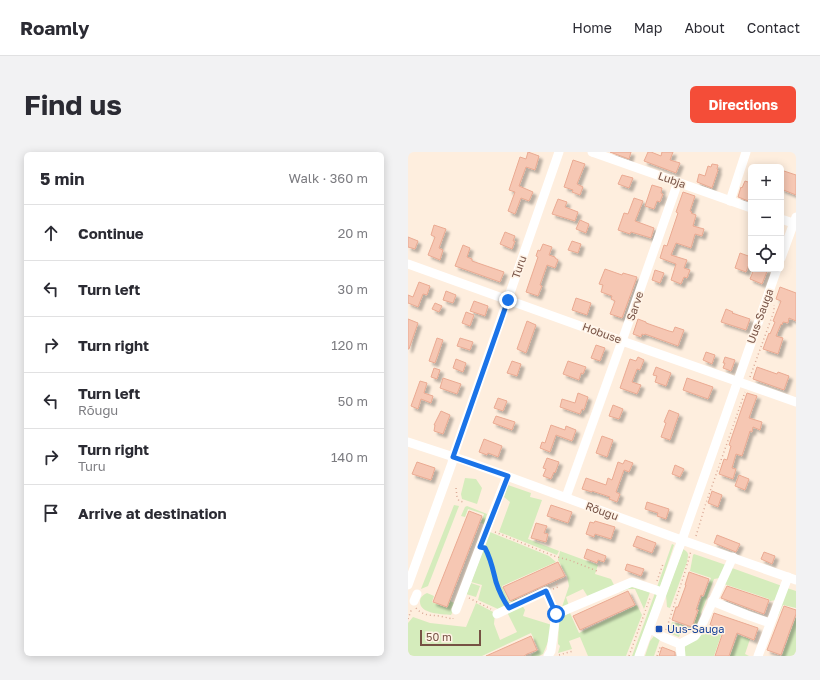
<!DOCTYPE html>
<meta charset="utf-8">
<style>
:root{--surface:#fff;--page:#f2f2f3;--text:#2b2b33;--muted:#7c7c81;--line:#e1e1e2;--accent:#f44d38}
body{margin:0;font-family:"Golos Text",sans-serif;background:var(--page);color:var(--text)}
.controls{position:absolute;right:12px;top:12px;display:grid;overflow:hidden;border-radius:6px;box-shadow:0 2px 10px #0003}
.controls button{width:36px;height:36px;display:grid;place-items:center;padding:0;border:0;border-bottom:1px solid var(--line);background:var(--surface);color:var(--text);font:20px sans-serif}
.scale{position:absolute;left:12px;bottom:10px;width:61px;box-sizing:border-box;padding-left:4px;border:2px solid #765144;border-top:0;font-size:11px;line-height:14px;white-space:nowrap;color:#765144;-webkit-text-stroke:3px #fff3e6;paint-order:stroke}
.stop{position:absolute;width:12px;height:12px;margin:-9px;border:3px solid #1a73e8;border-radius:50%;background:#fff}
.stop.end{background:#1a73e8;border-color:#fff;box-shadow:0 1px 4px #0008}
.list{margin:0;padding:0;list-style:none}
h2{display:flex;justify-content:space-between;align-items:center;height:52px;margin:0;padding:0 16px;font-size:17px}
h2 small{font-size:13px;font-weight:400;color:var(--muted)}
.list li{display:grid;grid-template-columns:26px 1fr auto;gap:12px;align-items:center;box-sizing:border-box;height:56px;padding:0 16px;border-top:1px solid var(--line)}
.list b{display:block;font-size:15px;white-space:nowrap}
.list p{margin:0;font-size:13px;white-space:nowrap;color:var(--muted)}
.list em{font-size:13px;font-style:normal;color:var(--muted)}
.icon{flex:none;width:22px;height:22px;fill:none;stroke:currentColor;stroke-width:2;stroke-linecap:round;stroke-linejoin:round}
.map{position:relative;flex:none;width:388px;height:504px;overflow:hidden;border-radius:6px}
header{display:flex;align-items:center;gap:24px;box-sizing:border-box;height:56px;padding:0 20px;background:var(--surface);border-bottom:1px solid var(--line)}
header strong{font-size:19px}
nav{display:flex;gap:22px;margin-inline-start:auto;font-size:14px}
.intro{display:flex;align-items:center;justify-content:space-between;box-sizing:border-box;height:96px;padding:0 24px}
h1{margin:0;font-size:28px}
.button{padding:10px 18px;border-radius:6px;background:var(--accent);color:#fff;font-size:14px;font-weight:700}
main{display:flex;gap:24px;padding:0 24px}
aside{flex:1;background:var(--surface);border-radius:6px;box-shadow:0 2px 10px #0003}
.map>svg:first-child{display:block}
.green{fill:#d5ecbc}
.building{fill:#f6c7b3;stroke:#eaaa92;filter:url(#shadow)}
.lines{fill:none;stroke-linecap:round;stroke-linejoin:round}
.path{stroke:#daaa97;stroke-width:1.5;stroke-dasharray:1 3;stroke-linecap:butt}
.minor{stroke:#fff;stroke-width:9}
.route{stroke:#1a73e8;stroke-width:5}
.transit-dot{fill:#1a4fb4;stroke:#fff3e6;stroke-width:1.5}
.labels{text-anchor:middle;stroke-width:3;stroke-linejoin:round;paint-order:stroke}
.street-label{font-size:11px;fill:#765144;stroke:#fff3e6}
.transit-label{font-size:11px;fill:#164399;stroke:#fff3e6;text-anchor:start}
</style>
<header>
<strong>Roamly</strong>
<nav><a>Home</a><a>Map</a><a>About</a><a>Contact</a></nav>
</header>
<div class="intro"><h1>Find us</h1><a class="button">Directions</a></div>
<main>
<aside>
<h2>5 min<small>Walk · 360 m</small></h2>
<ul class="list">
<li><svg class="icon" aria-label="ahead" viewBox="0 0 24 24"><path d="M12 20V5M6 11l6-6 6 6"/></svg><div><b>Continue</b></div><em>20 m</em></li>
<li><svg class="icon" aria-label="left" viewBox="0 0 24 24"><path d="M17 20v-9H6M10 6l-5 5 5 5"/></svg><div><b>Turn left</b></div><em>30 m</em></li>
<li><svg class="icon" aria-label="right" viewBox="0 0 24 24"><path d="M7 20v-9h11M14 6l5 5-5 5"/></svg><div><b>Turn right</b></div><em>120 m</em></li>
<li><svg class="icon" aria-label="left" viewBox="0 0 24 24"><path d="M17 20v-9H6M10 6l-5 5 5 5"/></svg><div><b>Turn left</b><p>Rõugu</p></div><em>50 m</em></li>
<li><svg class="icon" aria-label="right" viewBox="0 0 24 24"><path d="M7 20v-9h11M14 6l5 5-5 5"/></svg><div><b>Turn right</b><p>Turu</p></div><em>140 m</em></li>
<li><svg class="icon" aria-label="arrive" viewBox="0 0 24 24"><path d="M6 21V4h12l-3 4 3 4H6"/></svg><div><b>Arrive at destination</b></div></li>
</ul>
</aside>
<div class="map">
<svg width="388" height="504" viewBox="0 0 388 504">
<defs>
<filter id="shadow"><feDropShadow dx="3.5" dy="3.5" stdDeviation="1" flood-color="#0004"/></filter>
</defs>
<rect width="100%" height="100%" fill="#feeede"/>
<!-- green -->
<g class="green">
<path d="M57 326 68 327 74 336 69 352 54 347 53 342Z"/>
<path d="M100 333 123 341 122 345 134 348 120 387 151 399 149 403 91 380 102 350 96 345Z"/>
<path d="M46 353 51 354 20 434 13 437Z"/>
<path d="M59 354 79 362 76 372 73 371 76 362 60 357 57 365 53 364 57 355Z"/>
<path d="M82 380 141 404 148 410 94 434 101 450 109 447 110 449 90 457 70 448 74 433 63 430Z"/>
<path d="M264 392 266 393 252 435H249Z"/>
<path d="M275 397C282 401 280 403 279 410L262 456 259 455 258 443Z"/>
<path d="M152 399 190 413 187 422 203 427 206 433 180 445 175 437 158 445 161 454 153 458 161 434 159 424 150 408Z"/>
<path d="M286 402 318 413 312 426 306 427 287 477 284 479 275 476 271 485 261 481 264 470 284 476 291 458 290 457 294 445H296L303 426 282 419 285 403Z"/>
<path d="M324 416 374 434 369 448 362 449 361 447 316 432Z"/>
<path d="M63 431 72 434 68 445 58 442Z"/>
<path d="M220 434 242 440 236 457 227 437H220L212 440 211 438Z"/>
<path d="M379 436 388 439V456L375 453 370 464H368Z"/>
<path d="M19 441 26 444 24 450 39 456 42 449 46 451 43 457 45 459 43 463C34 462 12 462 12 450 12 445 15 443 19 441Z"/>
<path d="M247 441 249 444 227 504H224Z"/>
<path d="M68 451 87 461 86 472 92 488 109 480 99 460 114 453 117 458 115 464 144 473 142 485 135 502 131 504H124L123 503 131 498 123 481 74 504H0V471L5 465 22 471 58 475Z"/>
<path d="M229 453 234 463 218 504H180L172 485 161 489 164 497 150 501 152 494 150 492 151 466 162 461 171 481Z"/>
<path d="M388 465V500L387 504H374Z"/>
<path d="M302 474 315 478 306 504H275L277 494Z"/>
<path d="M330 483 342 487 337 502 341 504H322Z"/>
<path d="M246 484 252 487 246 504H237L242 489Z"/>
</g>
<!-- building -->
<g class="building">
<path d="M120 0 131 4 127 18 118 15 111 34 125 40 121 49 113 46 107 62 100 59 107 40 101 38 112 5 118 7Z"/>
<path d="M202 0H223L221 7Z"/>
<path d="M240 0H243L253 4 254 0H265L262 8 272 11 268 21 236 9Z"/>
<path d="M165 8 177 12 169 32 175 35 172 43 164 40 165 38 156 35Z"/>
<path d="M304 12 310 13 309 17 310 18 304 36 289 30 291 22 297 24 300 14 303 15Z"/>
<path d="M373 18 388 23V43L373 37Z"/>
<path d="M214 23 225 26 221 36 210 32Z"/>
<path d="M337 29 343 31V50L330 45 333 35 334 36Z"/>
<path d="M244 33 254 36 253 41 255 42 252 50 249 49 246 57 237 54Z"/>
<path d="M275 40 287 44 282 59 284 60 283 61 288 63 285 74 296 77 294 84 287 82 283 96 268 91 263 103 279 108 276 116 282 118 279 126 276 125 273 132 263 128 268 112 252 106 256 93 259 94 270 61 268 60Z"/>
<path d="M226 46 235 49 227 69 246 76 243 86 223 80 222 82 210 78 216 61 220 62Z"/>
<path d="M150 47 159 50 157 55 170 60 167 69 144 62Z"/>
<path d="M172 68 181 72 178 81 168 77Z"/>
<path d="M26 73 38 77 31 96 35 98 32 108 20 103 27 85 23 83Z"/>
<path d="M97 80 107 84 105 89H107L104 97 92 92Z"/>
<path d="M0 85 10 89 7 97 0 95Z"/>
<path d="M164 89 173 92 170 101 160 98Z"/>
<path d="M135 92 144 95 141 103 147 105V106L150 108 147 116 139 113 132 133 134 134 130 144 118 140 130 105 128 104 130 98 132 99Z"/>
<path d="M55 93 62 96 59 105 64 107V109L96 120 92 130 47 114Z"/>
<path d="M332 101 343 105V107L338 120 327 116Z"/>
<path d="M197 117 214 123 215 121 229 125 214 166 202 162 207 149 203 147 204 144 193 140 195 133 191 132Z"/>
<path d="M346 117H360L354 132 342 127Z"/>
<path d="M247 118 256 121 252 131 244 128Z"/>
<path d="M11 130 22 134 19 143 15 142 10 155 0 151V143L5 145Z"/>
<path d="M372 135 388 141V169L381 166 380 171 375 170 374 173 373 172 368 184 375 186 370 202 355 197 361 181 362 182 367 170 365 169 373 149 368 147Z"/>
<path d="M38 139 48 143 45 151 35 148Z"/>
<path d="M168 146 183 151 179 163 164 158Z"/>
<path d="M66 149 80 154 77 164 62 159Z"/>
<path d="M27 151 34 154 31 160 24 157Z"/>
<path d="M318 157 325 160 324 161 342 167 338 178 313 170Z"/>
<path d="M58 160 66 163 62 174 54 171Z"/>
<path d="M0 167 10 171 1 197H0Z"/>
<path d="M230 167 238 170V171L261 179 265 180 267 175 276 178 270 194 237 182 236 183 234 182 233 185 225 182Z"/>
<path d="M119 169 128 173 118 201 109 197Z"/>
<path d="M29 186 35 188 27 211 21 209Z"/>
<path d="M52 186 65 190 62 198 49 194Z"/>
<path d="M188 193 197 196 192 209 183 206Z"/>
<path d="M298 200 307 203 304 212 295 208Z"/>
<path d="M230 205 236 208 232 218 229 217 224 230 233 233 229 242 212 236 222 207 228 209Z"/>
<path d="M317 205 327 208 323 219 315 216 317 211H315Z"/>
<path d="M48 207 58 211 55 220 45 216Z"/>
<path d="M104 209 113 212 109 224 99 221Z"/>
<path d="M160 209 178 215 175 222 173 221 171 228 155 222Z"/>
<path d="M248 215 263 221 258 234 247 230 249 224 245 223Z"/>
<path d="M349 215 369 222 370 220 381 224 376 238 345 227Z"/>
<path d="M26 216 32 218 29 227 23 225Z"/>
<path d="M35 226 53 232 49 242 32 236Z"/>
<path d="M279 226 305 235 300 247 275 238Z"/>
<path d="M12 229 19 231 16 241 25 244 23 251 13 247 10 257 3 254Z"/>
<path d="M170 241 180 245 176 258 174 257 172 262 152 255 154 247 167 251Z"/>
<path d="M339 241 349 244 341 266 354 270 352 278 345 275 344 280 342 279 334 304 328 302 324 316 328 317 325 327 311 322 316 307 319 308 323 294 321 293Z"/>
<path d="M90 246 99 249 95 259 86 256Z"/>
<path d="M205 253 215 257 211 267 201 264Z"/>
<path d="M261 258 271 262 262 288 253 285 258 271 256 270Z"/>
<path d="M33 259 42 263 35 282 26 279 27 273H26Z"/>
<path d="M88 264 107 270 104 278 85 271Z"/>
<path d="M143 273 157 278 158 274 168 278 164 289 148 283 142 300 132 296 134 290 137 291Z"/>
<path d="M194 284 205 288 199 305 188 301Z"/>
<path d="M76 287 94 294 90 305 80 301 79 303 71 300Z"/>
<path d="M139 306 151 310 147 321 146 320 143 327 135 324 138 317 135 316Z"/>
<path d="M217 308 225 311 221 320 216 318 208 340 212 342 209 350 201 347 202 345 184 339V340L174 337 178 326 198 333 200 326 204 328 210 310 215 312Z"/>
<path d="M9 310 27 316 23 328 4 322Z"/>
<path d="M267 313 276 317 272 325 264 322Z"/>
<path d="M331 323 341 327 337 338 327 334Z"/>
<path d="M304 339 314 343 310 355 300 351Z"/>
<path d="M239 350 261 357 258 367 249 364 250 361 237 357Z"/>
<path d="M143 353 164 360 160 371 139 364Z"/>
<path d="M61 359 74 364 39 455 25 450Z"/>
<path d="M187 369 207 375 203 387 187 382 186 385 178 382 182 370 186 371Z"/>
<path d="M128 371 139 374 136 381 140 382 138 390 123 386Z"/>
<path d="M309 383 332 392 328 400 306 391Z"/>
<path d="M229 384 248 391 244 401 225 394Z"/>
<path d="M179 397 198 404 196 410 190 408 189 411 176 406Z"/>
<path d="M356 400 367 404 364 412 353 407Z"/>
<path d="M150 410 157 424 102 449 95 435Z"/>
<path d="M219 412 236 417 233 424 217 418Z"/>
<path d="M281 420 301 427 295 444 293 443 288 458H290L284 475 264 468 268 455H270L278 433H277Z"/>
<path d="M319 434 361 448 356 462 313 446Z"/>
<path d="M220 439 227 453 172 478 165 464Z"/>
<path d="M376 454 388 458V462L373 503 359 498Z"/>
<path d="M306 461 350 476 346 488 329 481 321 504H307L316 477 302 473Z"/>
<path d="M123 484 129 498 119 502 116 504H78Z"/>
<path d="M254 495 267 500V504H251Z"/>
</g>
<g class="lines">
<!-- path -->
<g class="path">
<path d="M342 225 366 159V153"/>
<path d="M48 336 49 345 51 349 55 350"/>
<path d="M87 380 146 404 164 409 189 419"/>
<path d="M288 384 297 354 337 240"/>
<path d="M80 400C86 416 88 434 96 450"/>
<path d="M249 429 255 412"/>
<path d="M145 437 150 435 147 428"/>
<path d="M61 446 83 457"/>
<path d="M8 456C15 464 22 463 32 464 36 465 40 466 45 467V466"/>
<path d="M0 467 4 456"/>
<path d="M258 478 276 423 283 399"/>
<path d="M119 502 120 504"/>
<path d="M151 503 165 499"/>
<path d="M221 504 242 446"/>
<path d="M249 504 253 493"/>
</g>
<!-- minor -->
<g class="minor">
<path d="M184 0 343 56"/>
<path d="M322 49 338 0"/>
<path d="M373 67 388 72"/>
<path d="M373 106 388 65"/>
<path d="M0 112 214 189 388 250"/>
<path d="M0 290 58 309 265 385 388 428"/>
<path d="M158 345 214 189 270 30"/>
<path d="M0 433 44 311 45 305 151 0"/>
<path d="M6 449 9 442"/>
<path d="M304 449 339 463 362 471"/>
<path d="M48 458 99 324"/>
<path d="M89 462 138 439 148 462 143 499 140 504"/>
<path d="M148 462 224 430 254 440"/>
<path d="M242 476 255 485 272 492 273 504"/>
<path d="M272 492 287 484 292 477 325 405"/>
<path d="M231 504 274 388 369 117"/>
<path d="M350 504 380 425"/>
</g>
</g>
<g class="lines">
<!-- route -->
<path class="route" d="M100 148 45 305 100 324 72 395 77 396C83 407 85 418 88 430 91 439 95 448 101 456L138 439 148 462"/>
</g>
<!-- markers -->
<rect class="transit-dot" x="247" y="473" width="8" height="8" rx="2"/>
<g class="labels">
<!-- street labels -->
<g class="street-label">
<text transform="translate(264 28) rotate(19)" y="4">Lubja</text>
<text transform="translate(111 115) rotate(-71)" y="4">Turu</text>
<text transform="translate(227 154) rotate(-71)" y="4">Sarve</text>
<text transform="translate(352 164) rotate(-70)" y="4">Uus-Sauga</text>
<text transform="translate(194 181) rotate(20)" y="4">Hobuse</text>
<text transform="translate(194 359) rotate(20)" y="4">Rõugu</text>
</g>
<!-- transit labels -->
<g class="transit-label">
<text x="259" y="481">Uus-Sauga</text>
</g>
</g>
</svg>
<div class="controls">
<button>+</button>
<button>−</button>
<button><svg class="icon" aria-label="locate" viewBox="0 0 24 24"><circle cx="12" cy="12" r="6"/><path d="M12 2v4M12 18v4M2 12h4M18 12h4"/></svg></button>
</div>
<div class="scale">50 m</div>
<div class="stop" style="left:148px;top:462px"></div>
<div class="stop end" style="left:100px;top:148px"></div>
</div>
</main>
